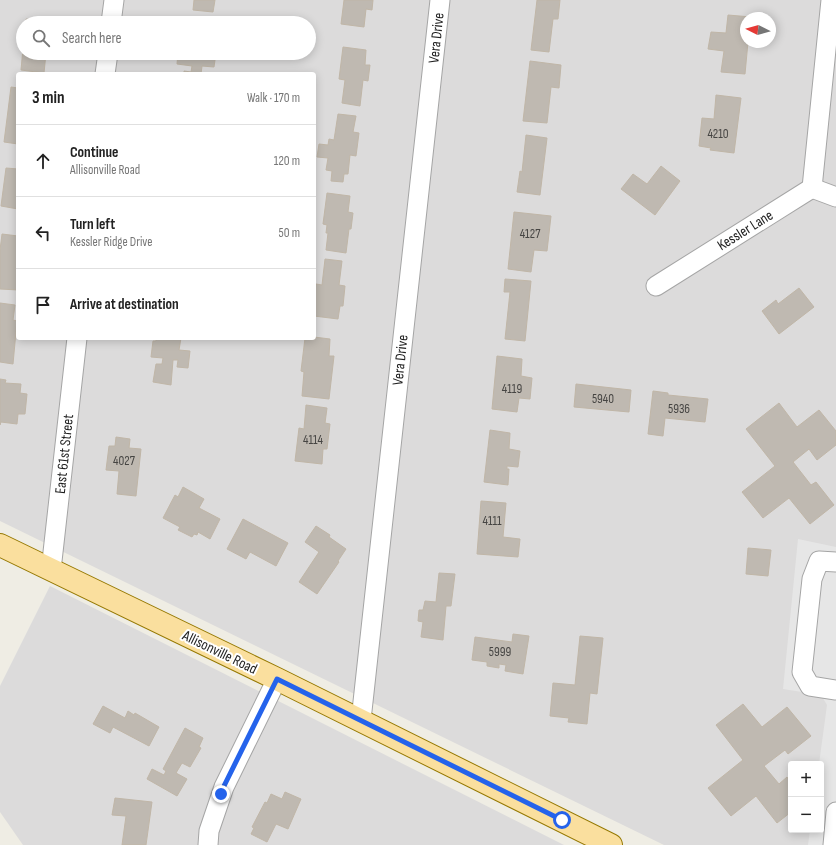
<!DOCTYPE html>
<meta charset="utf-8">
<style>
:root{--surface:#fff;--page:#f6f6f6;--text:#222;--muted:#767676;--line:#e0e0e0}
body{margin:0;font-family:"Sofia Sans Condensed",sans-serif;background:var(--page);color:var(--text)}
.controls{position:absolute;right:12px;bottom:12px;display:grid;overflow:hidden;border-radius:4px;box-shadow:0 2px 10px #0003}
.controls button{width:36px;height:36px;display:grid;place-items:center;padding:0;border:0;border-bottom:1px solid var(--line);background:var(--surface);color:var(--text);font:20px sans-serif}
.compass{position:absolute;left:740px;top:12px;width:36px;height:36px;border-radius:50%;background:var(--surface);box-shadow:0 2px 10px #0003;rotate:276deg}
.stop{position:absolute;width:12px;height:12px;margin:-9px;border:3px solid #2563eb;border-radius:50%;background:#fff}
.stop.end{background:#2563eb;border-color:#fff;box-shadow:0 1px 4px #0008}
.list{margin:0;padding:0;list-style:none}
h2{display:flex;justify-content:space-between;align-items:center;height:52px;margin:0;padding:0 16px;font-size:17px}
h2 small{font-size:13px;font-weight:400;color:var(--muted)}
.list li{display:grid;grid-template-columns:26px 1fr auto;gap:12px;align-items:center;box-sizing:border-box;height:72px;padding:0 16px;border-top:1px solid var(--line)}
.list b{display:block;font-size:15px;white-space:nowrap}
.list p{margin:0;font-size:13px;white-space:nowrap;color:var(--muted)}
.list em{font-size:13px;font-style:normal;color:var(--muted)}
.icon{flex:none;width:22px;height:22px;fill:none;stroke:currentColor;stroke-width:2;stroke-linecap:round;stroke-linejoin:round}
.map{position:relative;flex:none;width:836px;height:845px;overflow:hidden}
.search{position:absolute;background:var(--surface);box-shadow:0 2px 10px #0003;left:16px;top:16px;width:300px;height:44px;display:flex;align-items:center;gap:10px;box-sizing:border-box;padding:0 14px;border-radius:22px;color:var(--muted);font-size:15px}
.panel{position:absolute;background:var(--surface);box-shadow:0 2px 10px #0003;left:16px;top:72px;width:300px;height:268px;border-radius:4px}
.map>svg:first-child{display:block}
.residential{fill:#dcdbdb;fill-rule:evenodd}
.parking{fill:#e6e6e6}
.building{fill:#bfb9b1;stroke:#c0b6a7}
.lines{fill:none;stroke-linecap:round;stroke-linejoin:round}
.minor-casing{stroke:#a5a5a5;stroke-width:21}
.major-casing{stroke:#967902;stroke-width:24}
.minor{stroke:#fff;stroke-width:19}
.major{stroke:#fadf9e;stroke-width:22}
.route{stroke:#2563eb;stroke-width:5}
.labels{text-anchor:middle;stroke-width:4;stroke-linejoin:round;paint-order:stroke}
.number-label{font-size:13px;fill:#464543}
.street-label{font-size:15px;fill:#1e1e1e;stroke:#fff}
</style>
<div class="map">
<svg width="836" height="845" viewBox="0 0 836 845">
<rect width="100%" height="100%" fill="#efede4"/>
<!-- residential -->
<g class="residential">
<path d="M0 0H836V845H664L0 521ZM746 18H770V42H746ZM23 23H309V53H23ZM18 74H314V338H18ZM791 764H821V830H791Z"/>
<path d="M50 586 564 845H23L0 812V686Z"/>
</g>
<!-- parking -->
<path class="parking" d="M798 539 836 547V845H808L810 830H821V764H819L827 705 821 695 783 689Z"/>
<!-- building -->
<g class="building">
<path d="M194 0H215L213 12 193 10Z"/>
<path d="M344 0H373L372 10 366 9 364 27 341 24Z"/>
<path d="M537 0H560L558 19H553L549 52 531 50Z"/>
<path d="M728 15 751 17 746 18V42H748L745 74 721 72 724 51 708 49 711 32 726 33Z"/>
<path d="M26 19 45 21V23H26Z"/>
<path d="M343 47 366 50 365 65H370L368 81 363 80 360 106 342 103 345 80 339 79Z"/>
<path d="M23 48V53H46L44 73 21 70Z"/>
<path d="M178 53H216L214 67 202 66 201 74H184V71L191 72 192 66 177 64Z"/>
<path d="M530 61 561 65 559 88 551 87 547 123 523 121Z"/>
<path d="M11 87 18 88V144L4 142Z"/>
<path d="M716 95 741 98 734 153 710 150 711 148 699 146 702 118 714 119Z"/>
<path d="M338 114 356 116 353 132 359 133 356 156 350 155 348 174H344L343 182 331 181 332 171 326 170 328 158 317 157 319 144 328 145 329 139 334 140Z"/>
<path d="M526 135 547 138 540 195 517 192 520 171 522 172Z"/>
<path d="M661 166 680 181 655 215 621 189 633 174 647 184Z"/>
<path d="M6 168 18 169V209L1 206Z"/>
<path d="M327 193 350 196 348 212 353 213 351 229H349L346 253 326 250 328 233H326L327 225 323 224Z"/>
<path d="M514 212 551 216 547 251 534 250 531 272 508 269Z"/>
<path d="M2 234 18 236V290L0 289V250Z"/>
<path d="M325 259 342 261 339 285 345 286 343 306H340L338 319 314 316 315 297H314V291H315L316 284 322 285Z"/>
<path d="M505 279 531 281 525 341 505 339 510 292H504Z"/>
<path d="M799 288 814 307 779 334 762 311 776 300 778 304Z"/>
<path d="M0 303 15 305 13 320 17 321 13 364 0 362Z"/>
<path d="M314 337 330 339 329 356H334L329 399 302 396 304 372 301 371 305 338H314Z"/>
<path d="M156 338H181L179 350 190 351 188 368 177 367 178 360H173L171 385 153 382 156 364H162L163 358 151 357 153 341H156Z"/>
<path d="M497 356 522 359 521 376 532 378 530 399 519 398 517 412 492 409Z"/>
<path d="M0 379 6 380 5 383 21 384 20 393 27 394 25 414H18L17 424 1 422 0 425Z"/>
<path d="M576 384 631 390 629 412 574 407Z"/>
<path d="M653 391 668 393V395L708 399 705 422 665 418 663 436 648 434Z"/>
<path d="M779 403 797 427 819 410 836 431V445L817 460 809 449 793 462 811 485 816 482 834 505 810 524 789 498 763 518 742 492 775 466 746 429Z"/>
<path d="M306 405 327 408 325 423 330 424 327 449H323L322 464 295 461 299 428 304 429Z"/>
<path d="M490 430 510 433 509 449 520 451 518 467 507 466V469H509L508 485 484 482Z"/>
<path d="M116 437 130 439 129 448 141 449 136 496 117 494 119 471 106 470 109 446H115Z"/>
<path d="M183 487 204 499 199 508 220 519 210 539 198 532 197 535 194 534 192 537 178 530 180 527 163 518 175 495 178 497Z"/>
<path d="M481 501 506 503 503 537 520 539 518 557 477 554Z"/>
<path d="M243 519 288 543 276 566 250 552 246 559 227 549Z"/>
<path d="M316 526 330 535 329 537 346 549 338 561 339 562 317 594 299 582 319 552 305 542Z"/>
<path d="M748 548 771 550 768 576 746 574Z"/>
<path d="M439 573 455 574 451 606H446L443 640 421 637 423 622 418 621 419 610H423L425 601 436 602Z"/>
<path d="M513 634 529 636 523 674 505 671 506 665 499 664V668L487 666V662L472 660 475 637 512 642Z"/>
<path d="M580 636 603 638 597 694 590 693 587 724 568 722 569 718 550 716 553 683 575 685Z"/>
<path d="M743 704 762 727 787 707 811 736 788 754 785 750 764 766 779 784 787 777 791 783V812L777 823 756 796 731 816 708 788 743 760 716 725Z"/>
<path d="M103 706 125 718 128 711 134 715 135 713 159 727 149 746 113 727 110 733 93 724Z"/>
<path d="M185 728 203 738 199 747 201 748 190 767 182 763 176 773 187 779 177 796 147 779 152 769 164 775 166 771 163 769Z"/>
<path d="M285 792 301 799 288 829 276 824 267 842 251 834 254 828 252 827 265 802 267 803 271 794 282 799Z"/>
<path d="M115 798 152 802 146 845H122L126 816 112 815Z"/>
</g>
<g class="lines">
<!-- minor casing -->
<g class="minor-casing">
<g id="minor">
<path d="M111 23 114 0"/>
<path d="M105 74 108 53"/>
<path d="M812 188 831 0"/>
<path d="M812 188 836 197"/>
<path d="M656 286 812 188"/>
<path d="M836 562 819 561 812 579 802 672 810 686 836 690"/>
<path d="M51 570 77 338"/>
<path d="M361 720 440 0"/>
<path d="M208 845 209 831 224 787 277 679"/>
<path d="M833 845 836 812"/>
</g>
</g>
<!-- major casing -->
<g class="major-casing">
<path id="major" d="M0 545 277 679 611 845"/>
</g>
<!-- minor -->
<use href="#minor" class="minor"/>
<!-- major -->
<use href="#major" class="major"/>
</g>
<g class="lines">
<!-- route -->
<path class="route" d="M221 794 224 786 277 679 562 820"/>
</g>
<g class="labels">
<!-- number labels -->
<g class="number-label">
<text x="718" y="138">4210</text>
<text x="530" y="238">4127</text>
<text x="512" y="393">4119</text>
<text x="603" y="403">5940</text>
<text x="679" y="413">5936</text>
<text x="313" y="444">4114</text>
<text x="124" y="465">4027</text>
<text x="492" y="525">4111</text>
<text x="500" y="656">5999</text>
</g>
<!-- street labels -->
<g class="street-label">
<text transform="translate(436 38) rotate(-84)" y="5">Vera Drive</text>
<text transform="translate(745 230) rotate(-32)" y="5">Kessler Lane</text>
<text transform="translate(400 360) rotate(-84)" y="5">Vera Drive</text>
<text transform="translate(64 454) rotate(-84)" y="5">East 61st Street</text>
<text transform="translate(220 652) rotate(26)" y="5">Allisonville Road</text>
</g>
</g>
</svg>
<div class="controls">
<button>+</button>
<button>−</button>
</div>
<svg class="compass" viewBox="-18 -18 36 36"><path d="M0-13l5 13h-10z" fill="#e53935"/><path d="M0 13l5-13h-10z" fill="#767676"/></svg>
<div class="stop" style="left:562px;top:820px"></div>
<div class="stop end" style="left:221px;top:794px"></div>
<div class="search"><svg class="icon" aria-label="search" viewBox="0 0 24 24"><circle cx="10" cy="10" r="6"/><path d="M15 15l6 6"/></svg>Search here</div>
<section class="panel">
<h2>3 min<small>Walk · 170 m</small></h2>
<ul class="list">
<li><svg class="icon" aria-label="ahead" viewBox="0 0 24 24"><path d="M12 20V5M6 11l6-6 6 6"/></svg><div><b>Continue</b><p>Allisonville Road</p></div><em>120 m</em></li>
<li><svg class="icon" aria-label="left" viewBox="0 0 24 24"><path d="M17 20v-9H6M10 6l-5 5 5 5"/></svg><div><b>Turn left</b><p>Kessler Ridge Drive</p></div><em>50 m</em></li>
<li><svg class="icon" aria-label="arrive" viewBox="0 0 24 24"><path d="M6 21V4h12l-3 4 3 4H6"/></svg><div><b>Arrive at destination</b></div></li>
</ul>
</section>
</div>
